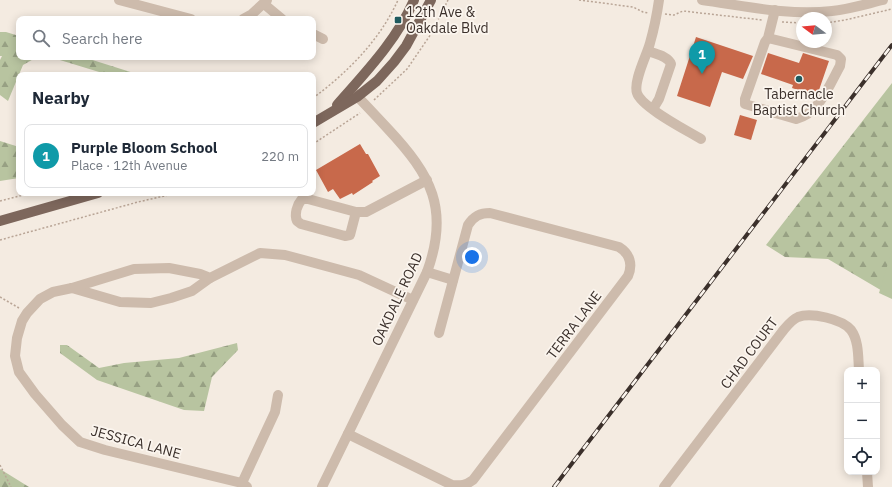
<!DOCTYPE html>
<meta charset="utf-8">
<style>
:root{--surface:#fff;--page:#f6f6f7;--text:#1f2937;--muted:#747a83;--line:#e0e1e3;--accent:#7c3aed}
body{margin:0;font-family:"IBM Plex Sans",sans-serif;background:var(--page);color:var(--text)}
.controls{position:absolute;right:12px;bottom:12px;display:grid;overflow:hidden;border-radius:8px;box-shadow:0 2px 10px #0003}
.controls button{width:36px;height:36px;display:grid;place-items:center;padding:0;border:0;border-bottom:1px solid var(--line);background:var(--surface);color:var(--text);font:20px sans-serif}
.compass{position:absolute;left:796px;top:12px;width:36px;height:36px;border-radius:50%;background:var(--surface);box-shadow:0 2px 10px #0003;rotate:286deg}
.you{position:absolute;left:472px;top:257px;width:14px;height:14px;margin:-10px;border:3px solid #fff;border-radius:50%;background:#1a73e8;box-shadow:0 0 0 6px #1a73e833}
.badge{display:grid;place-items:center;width:26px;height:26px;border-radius:50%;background:var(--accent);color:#fff;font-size:13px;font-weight:700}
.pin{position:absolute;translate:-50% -33px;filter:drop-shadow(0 1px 2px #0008)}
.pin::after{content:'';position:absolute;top:21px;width:14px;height:12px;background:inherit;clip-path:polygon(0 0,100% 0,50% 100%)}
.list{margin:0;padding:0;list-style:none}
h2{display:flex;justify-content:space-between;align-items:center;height:52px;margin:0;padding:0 16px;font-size:17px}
h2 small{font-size:13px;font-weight:400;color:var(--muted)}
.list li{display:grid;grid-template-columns:26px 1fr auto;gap:12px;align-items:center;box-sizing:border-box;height:64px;margin:0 8px 8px;padding:0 8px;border:1px solid var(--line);border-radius:8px}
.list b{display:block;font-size:15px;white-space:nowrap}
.list p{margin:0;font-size:13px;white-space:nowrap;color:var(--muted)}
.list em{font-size:13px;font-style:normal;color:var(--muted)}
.icon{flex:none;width:22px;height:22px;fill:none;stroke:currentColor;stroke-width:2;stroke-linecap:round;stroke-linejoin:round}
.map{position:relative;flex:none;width:892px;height:487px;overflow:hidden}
.search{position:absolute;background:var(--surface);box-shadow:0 2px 10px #0003;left:16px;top:16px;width:300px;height:44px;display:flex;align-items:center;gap:10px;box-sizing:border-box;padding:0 14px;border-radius:8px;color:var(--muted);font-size:15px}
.panel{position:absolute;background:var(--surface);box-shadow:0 2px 10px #0003;left:16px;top:72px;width:300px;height:124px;border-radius:8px}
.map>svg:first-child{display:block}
.forest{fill:url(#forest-firs)}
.green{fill:#b8c4a0}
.building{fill:#c8694b}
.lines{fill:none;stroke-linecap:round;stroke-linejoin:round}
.path{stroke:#b9a596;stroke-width:1.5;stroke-dasharray:2 2;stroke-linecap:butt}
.minor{stroke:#cdbbac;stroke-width:10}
.major{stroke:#7d675c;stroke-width:10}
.rail-casing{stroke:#3b302b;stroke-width:4}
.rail{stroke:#fbf5ee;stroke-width:2.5;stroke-dasharray:8;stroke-linecap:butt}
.poi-dot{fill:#1f5a5e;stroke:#fbf5ee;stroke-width:1.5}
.labels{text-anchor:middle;stroke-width:3.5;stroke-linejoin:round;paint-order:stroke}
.poi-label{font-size:14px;fill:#3b302b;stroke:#fbf5ee;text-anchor:start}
.street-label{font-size:14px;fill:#3b302b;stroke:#fbf5ee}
</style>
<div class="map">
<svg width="892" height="487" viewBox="0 0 892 487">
<defs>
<pattern id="forest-firs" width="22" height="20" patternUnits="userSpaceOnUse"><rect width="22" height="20" fill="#b8c4a0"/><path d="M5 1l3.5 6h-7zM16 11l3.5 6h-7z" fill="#97a083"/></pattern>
</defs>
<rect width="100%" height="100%" fill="#f4ebe1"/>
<!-- forest -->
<g class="forest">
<path d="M0 32H6L19 36V57H37L23 65 8 101 0 95V60L2 56H0Z"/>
<path d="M50 57H83L140 75H109Z"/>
<path d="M892 83V294L884 292 828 259 785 257 766 245Z"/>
<path d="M0 141 19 147V178L0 181Z"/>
<path d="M237 343 238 350 212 377 204 411 184 410 97 380 60 353V345H67L99 368 124 363 179 358Z"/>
<path d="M0 469 29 487H0Z"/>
</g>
<!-- green -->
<path class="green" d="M892 250V299L879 293Z"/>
<!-- building -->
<g class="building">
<path d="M696 37 753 56 743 79 722 72 710 107 677 96Z"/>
<path d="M768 53 799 63 803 53 829 61 819 90 816 96 792 88 793 85 761 74Z"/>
<path d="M740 115 757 120 751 140 734 135Z"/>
<path d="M360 144 366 154H368L380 176 372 181 373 182 353 195 352 193 340 199 333 189 328 192 316 170Z"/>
</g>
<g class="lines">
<!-- path -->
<g class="path">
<path d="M579 0 633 7 643 12 648 13"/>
<path d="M665 14 674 15 683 11 762 20"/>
<path d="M782 22 802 23"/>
<path d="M826 23 845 20 892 9"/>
<path d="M313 98C347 73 380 40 398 0"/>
<path d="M374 100 407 69 431 34 448 0"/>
<path d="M313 144 360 113"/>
<path d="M0 201 31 193"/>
<path d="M0 240 138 202 177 193"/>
<path d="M0 297 19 308"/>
<path d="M0 465 11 487"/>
</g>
<!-- minor -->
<g class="minor">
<path d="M119 0 191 19"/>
<path d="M659 0C657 14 654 29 650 43 647 55 633 81 637 93 641 107 688 131 701 139"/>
<path d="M702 0C745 6 789 16 832 11 850 9 866 4 883 0"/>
<path d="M264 4 282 19"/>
<path d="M243 19 252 14 267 0"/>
<path d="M313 34 323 39"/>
<path d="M768 38 837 55 841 59 840 66C830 84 819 114 796 119L745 104V99L765 42 768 38 775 10"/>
<path d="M648 51C655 54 668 56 671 64L659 99 653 109"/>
<path d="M356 212 350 235 345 236 301 224 297 221C294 214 297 205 302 199H308L356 212H366L427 180"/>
<path d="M427 272 453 280"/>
<path d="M72 288 120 302 151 303 171 298 192 291 210 278"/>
<path d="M348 434 452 485C461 486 466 485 473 480L628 276C633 264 630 254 619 247L490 213C480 213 474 216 468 225L439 333"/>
<path d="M867 472 868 487"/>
<path d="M242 483 275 412 278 395"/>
<path d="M247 487 242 483 105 450 80 442 62 425 35 394 19 372 15 356 17 338 22 321 27 313 40 299 53 292 72 288 134 269 169 268 200 274 210 278 260 253 285 255 359 275 413 300"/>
<path d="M322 487 427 272C450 209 431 175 388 129 376 116 364 103 352 91"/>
<path d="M664 487 782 332C787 326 791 320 798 317 811 312 842 319 851 330 859 341 858 357 859 370"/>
</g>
<!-- major -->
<g class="major">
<path d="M337 105C365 73 397 40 414 0"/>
<path d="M313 123 357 97 377 81 394 62 406 46 431 0"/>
<path d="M0 221 98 193"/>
</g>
<!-- rail casing -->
<g class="rail-casing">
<path id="rail" d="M554 487 892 45"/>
</g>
<!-- rail -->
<use href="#rail" class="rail"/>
</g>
<!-- markers -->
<g class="poi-dot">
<rect x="394" y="16" width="8" height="8" rx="2"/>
<circle cx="799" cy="79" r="4"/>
</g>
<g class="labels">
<!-- poi labels -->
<g class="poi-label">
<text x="406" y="17">12th Ave &amp;<tspan x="406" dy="16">Oakdale Blvd</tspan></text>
<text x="799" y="99" text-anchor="middle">Tabernacle<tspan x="799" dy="16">Baptist Church</tspan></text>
</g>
<!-- street labels -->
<g class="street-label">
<text transform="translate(397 299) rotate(-65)" y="5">OAKDALE ROAD</text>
<text transform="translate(574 325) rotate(-53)" y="5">TERRA LANE</text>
<text transform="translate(749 353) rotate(-53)" y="5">CHAD COURT</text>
<text transform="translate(136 442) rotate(15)" y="5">JESSICA LANE</text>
</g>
</g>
</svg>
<div class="controls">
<button>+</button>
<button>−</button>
<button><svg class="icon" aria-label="locate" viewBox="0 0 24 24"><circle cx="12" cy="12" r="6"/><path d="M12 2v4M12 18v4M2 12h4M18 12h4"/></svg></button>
</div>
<svg class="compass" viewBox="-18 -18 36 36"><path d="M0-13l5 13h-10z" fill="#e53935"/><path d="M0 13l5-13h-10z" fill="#747a83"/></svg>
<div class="you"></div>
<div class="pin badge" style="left:702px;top:74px;background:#0f9aa8">1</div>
<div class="search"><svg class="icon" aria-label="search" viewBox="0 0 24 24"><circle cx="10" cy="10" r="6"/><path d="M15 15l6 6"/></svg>Search here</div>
<section class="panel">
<h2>Nearby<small></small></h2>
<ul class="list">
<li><span class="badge" style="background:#0f9aa8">1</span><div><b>Purple Bloom School</b><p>Place · 12th Avenue</p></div><em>220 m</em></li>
</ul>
</section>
</div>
